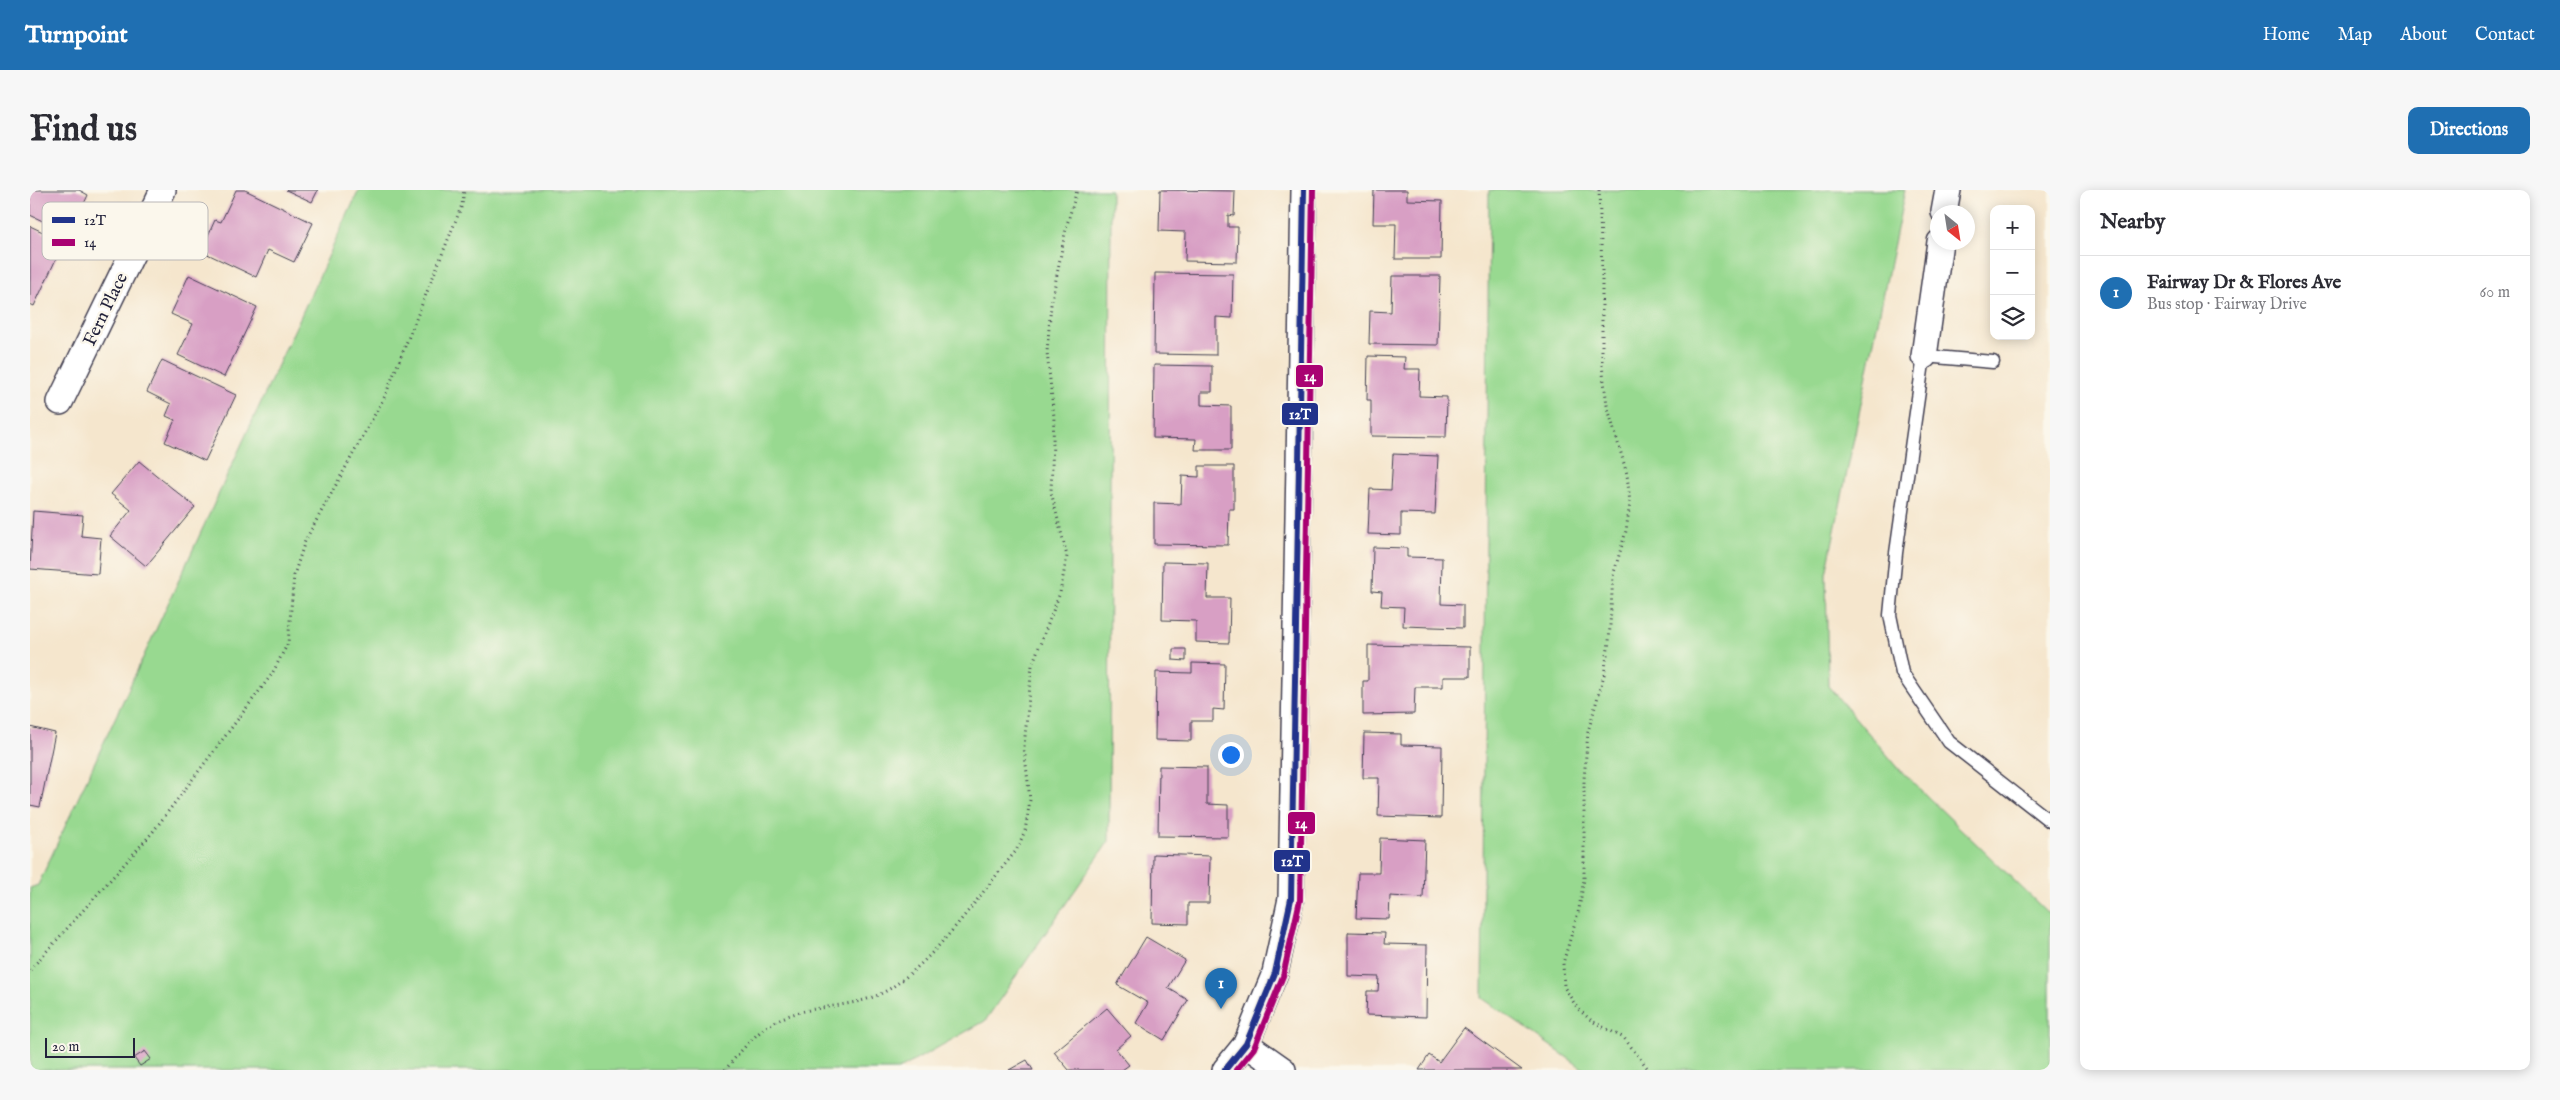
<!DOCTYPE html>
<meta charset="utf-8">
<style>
:root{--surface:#fff;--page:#f7f7f7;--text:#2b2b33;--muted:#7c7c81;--line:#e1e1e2;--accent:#1f6fb2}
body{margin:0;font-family:"IM FELL English",serif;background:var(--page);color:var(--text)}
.controls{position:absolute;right:15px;top:15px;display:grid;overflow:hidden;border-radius:10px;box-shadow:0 2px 12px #0003}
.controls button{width:45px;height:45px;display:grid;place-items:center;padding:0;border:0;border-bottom:1px solid var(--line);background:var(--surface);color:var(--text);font:25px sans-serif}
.compass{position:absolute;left:1900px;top:15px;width:45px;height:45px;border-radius:50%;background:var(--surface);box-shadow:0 2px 12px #0003;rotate:150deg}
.scale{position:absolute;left:15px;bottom:12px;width:90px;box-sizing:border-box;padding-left:5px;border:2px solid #22223b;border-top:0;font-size:14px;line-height:18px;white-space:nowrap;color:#22223b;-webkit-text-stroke:4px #fbf7ec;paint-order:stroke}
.you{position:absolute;left:1200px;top:564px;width:18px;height:18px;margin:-12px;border:4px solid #fff;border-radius:50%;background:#1a73e8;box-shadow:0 0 0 8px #1a73e833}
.badge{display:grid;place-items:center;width:32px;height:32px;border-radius:50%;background:var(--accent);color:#fff;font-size:16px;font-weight:700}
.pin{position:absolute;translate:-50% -41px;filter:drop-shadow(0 1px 2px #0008)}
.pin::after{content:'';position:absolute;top:26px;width:18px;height:15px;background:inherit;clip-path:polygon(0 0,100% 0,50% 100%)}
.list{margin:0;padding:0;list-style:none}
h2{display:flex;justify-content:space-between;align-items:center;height:65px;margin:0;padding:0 20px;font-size:21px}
h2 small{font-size:16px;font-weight:400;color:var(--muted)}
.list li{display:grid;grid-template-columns:32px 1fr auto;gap:15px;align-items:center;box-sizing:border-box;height:75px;padding:0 20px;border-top:1px solid var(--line)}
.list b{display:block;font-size:19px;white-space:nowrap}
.list p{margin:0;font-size:16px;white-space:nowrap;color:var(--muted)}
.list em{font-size:16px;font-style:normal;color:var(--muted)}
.icon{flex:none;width:28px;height:28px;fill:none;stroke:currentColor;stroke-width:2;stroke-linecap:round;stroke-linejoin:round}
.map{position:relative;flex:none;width:2020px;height:880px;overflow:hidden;border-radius:10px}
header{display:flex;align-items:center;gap:30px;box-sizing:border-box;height:70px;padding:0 25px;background:var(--accent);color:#fff}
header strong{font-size:24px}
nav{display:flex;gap:28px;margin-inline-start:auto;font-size:18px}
.intro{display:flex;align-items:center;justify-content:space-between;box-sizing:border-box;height:120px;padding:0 30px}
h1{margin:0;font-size:35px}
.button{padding:12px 22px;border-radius:10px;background:var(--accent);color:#fff;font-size:18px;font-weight:700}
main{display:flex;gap:30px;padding:0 30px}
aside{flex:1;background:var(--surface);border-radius:10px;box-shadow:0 2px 12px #0003}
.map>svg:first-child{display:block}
.green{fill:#98d990;stroke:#5d7e66}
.building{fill:#d89fc4}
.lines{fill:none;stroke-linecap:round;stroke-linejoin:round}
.lane-casing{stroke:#423f51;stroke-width:15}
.street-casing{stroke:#423f51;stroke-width:28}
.path{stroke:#423f51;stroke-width:3;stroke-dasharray:1 4;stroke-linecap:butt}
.lane{stroke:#fff;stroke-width:12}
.street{stroke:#fff;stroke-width:25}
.bus-1-casing{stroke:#fbf7ec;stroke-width:10}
.bus-2-casing{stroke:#fbf7ec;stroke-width:10}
.bus-1{stroke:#21338b;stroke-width:6}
.bus-2{stroke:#a90272;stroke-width:6}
.labels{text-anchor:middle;stroke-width:5;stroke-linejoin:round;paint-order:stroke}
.street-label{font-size:18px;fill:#22223b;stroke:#fbf7ec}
.key{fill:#fbf7ec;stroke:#bab7b7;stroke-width:1}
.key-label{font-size:14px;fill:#22223b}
.line-badge{stroke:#fbf7ec;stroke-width:2}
.badge-label{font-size:14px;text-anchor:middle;font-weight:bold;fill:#fff}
</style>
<header>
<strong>Turnpoint</strong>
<nav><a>Home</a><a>Map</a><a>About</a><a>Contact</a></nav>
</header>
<div class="intro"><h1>Find us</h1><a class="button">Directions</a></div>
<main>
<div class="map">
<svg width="2020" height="880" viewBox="0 0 2020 880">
<rect width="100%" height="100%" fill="#fbf7ec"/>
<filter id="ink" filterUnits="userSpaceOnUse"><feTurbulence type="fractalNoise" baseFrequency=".02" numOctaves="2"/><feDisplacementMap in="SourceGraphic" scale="10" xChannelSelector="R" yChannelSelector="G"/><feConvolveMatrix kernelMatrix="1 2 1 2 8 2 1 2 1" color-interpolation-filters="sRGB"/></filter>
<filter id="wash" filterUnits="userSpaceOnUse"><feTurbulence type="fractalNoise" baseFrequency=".0096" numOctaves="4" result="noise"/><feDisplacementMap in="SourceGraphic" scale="20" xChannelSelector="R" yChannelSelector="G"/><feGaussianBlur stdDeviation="1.12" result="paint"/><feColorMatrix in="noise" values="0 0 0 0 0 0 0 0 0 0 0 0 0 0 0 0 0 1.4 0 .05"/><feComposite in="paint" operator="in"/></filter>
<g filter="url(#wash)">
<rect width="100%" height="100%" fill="#f5e6cd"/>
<!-- green -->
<g class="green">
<path d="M329 0H1081L1079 651 955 831 868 880H0V698L8 695Z"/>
<path d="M1459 0H1875L1796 384 1798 496 1871 581 2020 725V880H1555L1452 808Z"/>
</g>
<g id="blocks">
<!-- building -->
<g class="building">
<path d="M0 0H49L58 5 40 44 0 25Z"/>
<path d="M206 0H215L283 33 264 72 238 60 226 87 171 61 185 30 191 32Z"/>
<path d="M256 0H288L282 12Z"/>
<path d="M1130 0 1205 1 1204 26 1198 25V37H1208L1207 72 1155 71 1156 42 1129 41Z"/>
<path d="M1344 0H1377V10L1412 11 1411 69H1365L1366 34H1343Z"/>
<path d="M0 36 34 52 4 116 0 114Z"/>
<path d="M1125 83 1203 84 1202 128 1186 127V165L1124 164Z"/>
<path d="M159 85 227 117 194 187 148 165 163 134 141 124Z"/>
<path d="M1362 86H1410L1408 155 1339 154 1340 121 1361 122Z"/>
<path d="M1338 166 1375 167 1374 179H1390L1389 206 1417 207 1416 247 1341 246V210H1337Z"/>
<path d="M132 170 206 205 175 271 135 252 145 230 136 226 141 214 117 202Z"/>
<path d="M1124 175 1182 176V202H1171V215L1201 216V260H1165L1166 249 1123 248Z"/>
<path d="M1363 264 1408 266 1405 324 1371 323V345L1338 344 1340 299 1361 300Z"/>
<path d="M109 271 165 317 116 376 80 346 101 320 81 304Z"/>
<path d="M1169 276H1204V319H1199L1198 355 1124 354V313L1151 314 1152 286 1169 287Z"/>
<path d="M3 321 53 325 51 346 71 348 68 384 0 379Z"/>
<path d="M1343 357 1377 358V367L1412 368 1411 414 1433 415V438L1373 436 1374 417 1351 416 1352 402 1342 401Z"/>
<path d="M1133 372 1178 373 1177 408H1200L1199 453 1166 452V431L1132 430Z"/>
<path d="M1338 455 1440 457V487H1413V497H1385L1384 524 1333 525V491H1338Z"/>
<path d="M1143 459H1156V471L1143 470Z"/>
<path d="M1162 473 1195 474 1194 520 1183 519V531H1161V551L1125 550 1126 482 1162 483Z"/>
<path d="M0 537 25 543 10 617 0 615Z"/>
<path d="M1334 543 1371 544V555L1412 556 1411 628 1348 626 1349 588H1333Z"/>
<path d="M1129 576 1177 577V614L1198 615V647L1128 646Z"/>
<path d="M1350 648 1395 650 1393 708 1360 706 1359 729 1326 728 1328 683H1349Z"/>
<path d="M1123 664 1180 666 1179 713H1158V734L1122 733Z"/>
<path d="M1318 742 1355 743 1354 754 1397 755 1396 827 1336 825 1337 801H1348L1349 787 1318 786Z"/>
<path d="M1116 747 1155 770 1138 798 1158 810 1134 850 1106 833 1118 813 1087 795Z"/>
<path d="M1077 818 1101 846 1086 859 1099 875 1092 880H1039L1024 862Z"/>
<path d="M1434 838 1492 880H1389L1399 865 1409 872Z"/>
<path d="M115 861 121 869 110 876 104 868Z"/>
<path d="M997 870 1003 880H979Z"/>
</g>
</g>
</g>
<g filter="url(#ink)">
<use href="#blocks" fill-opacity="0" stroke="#423f51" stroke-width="1"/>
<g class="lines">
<!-- lane casing -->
<g class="lane-casing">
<path id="lane" d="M1963 172 1894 166 1866 363 1860 425 1872 483 1919 552 2020 631"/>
</g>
<!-- street casing -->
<g class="street-casing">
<g id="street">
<path d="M1914 22 1918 0"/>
<path d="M1894 166 1910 52"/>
<path d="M30 212 133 0"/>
<path d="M1216 854 1253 880"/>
<path d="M1195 880 1216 854 1245 783 1261 709 1274 0"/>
</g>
</g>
<!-- path -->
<g class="path">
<path d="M1569 0 1572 79V175L1577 215 1597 284 1600 313 1596 341 1583 386 1579 452 1574 485 1558 542 1554 589V689L1549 719 1533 773 1534 797 1548 819 1562 831 1594 848 1619 880"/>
<path d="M0 780 122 643 242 484 258 453 264 385 275 351 355 206 432 15 434 0"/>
<path d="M695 880C709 863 725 843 744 832 780 812 826 821 861 798 908 767 949 705 986 661L995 641 1000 610 994 557 1002 475 1030 403 1037 366 1021 302 1024 227 1017 162 1021 115 1036 38 1047 0"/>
</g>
<!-- lane -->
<use href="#lane" class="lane"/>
<!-- street -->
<use href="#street" class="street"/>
<!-- bus-1 casing -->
<g class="bus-1-casing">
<path id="bus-1" d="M1195 880 1216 854 1245 783 1261 709 1274 0"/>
</g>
<!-- bus-2 casing -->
<g class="bus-2-casing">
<path id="bus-2" d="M1206 880 1224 858 1253 786 1270 710 1283 0"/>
</g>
<!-- bus-1 -->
<use href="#bus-1" class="bus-1"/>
<!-- bus-2 -->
<use href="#bus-2" class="bus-2"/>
</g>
</g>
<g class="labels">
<!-- street labels -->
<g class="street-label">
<text transform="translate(75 119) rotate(-64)" y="6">Fern Place</text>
</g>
</g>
<!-- legend -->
<rect x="12" y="12" width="166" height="58" rx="8" class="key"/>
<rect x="22" y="27" width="23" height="6" fill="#21338b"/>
<rect x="22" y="49" width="23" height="7" fill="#a90272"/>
<g class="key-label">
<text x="54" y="35">12T</text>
<text x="54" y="57">14</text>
</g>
<g class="line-badge">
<rect x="1265" y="174" width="29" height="24" rx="5" fill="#a90272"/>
<rect x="1251" y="212" width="38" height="24" rx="5" fill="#21338b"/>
<rect x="1257" y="621" width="29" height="24" rx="5" fill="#a90272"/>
<rect x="1243" y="659" width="38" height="24" rx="5" fill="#21338b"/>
</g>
<g class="badge-label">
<text x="1280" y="191">14</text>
<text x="1270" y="229">12T</text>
<text x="1271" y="638">14</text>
<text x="1262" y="676">12T</text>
</g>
</svg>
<div class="controls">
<button>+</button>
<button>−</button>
<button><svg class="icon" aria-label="layers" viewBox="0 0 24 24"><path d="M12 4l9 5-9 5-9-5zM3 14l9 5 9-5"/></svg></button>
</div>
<svg class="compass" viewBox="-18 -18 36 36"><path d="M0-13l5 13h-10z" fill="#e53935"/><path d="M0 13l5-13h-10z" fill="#7c7c81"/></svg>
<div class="scale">20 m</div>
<div class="you"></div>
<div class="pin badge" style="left:1191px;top:819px">1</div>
</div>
<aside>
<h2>Nearby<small></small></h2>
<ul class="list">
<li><span class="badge">1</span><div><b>Fairway Dr &amp; Flores Ave</b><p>Bus stop · Fairway Drive</p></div><em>60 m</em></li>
</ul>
</aside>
</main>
